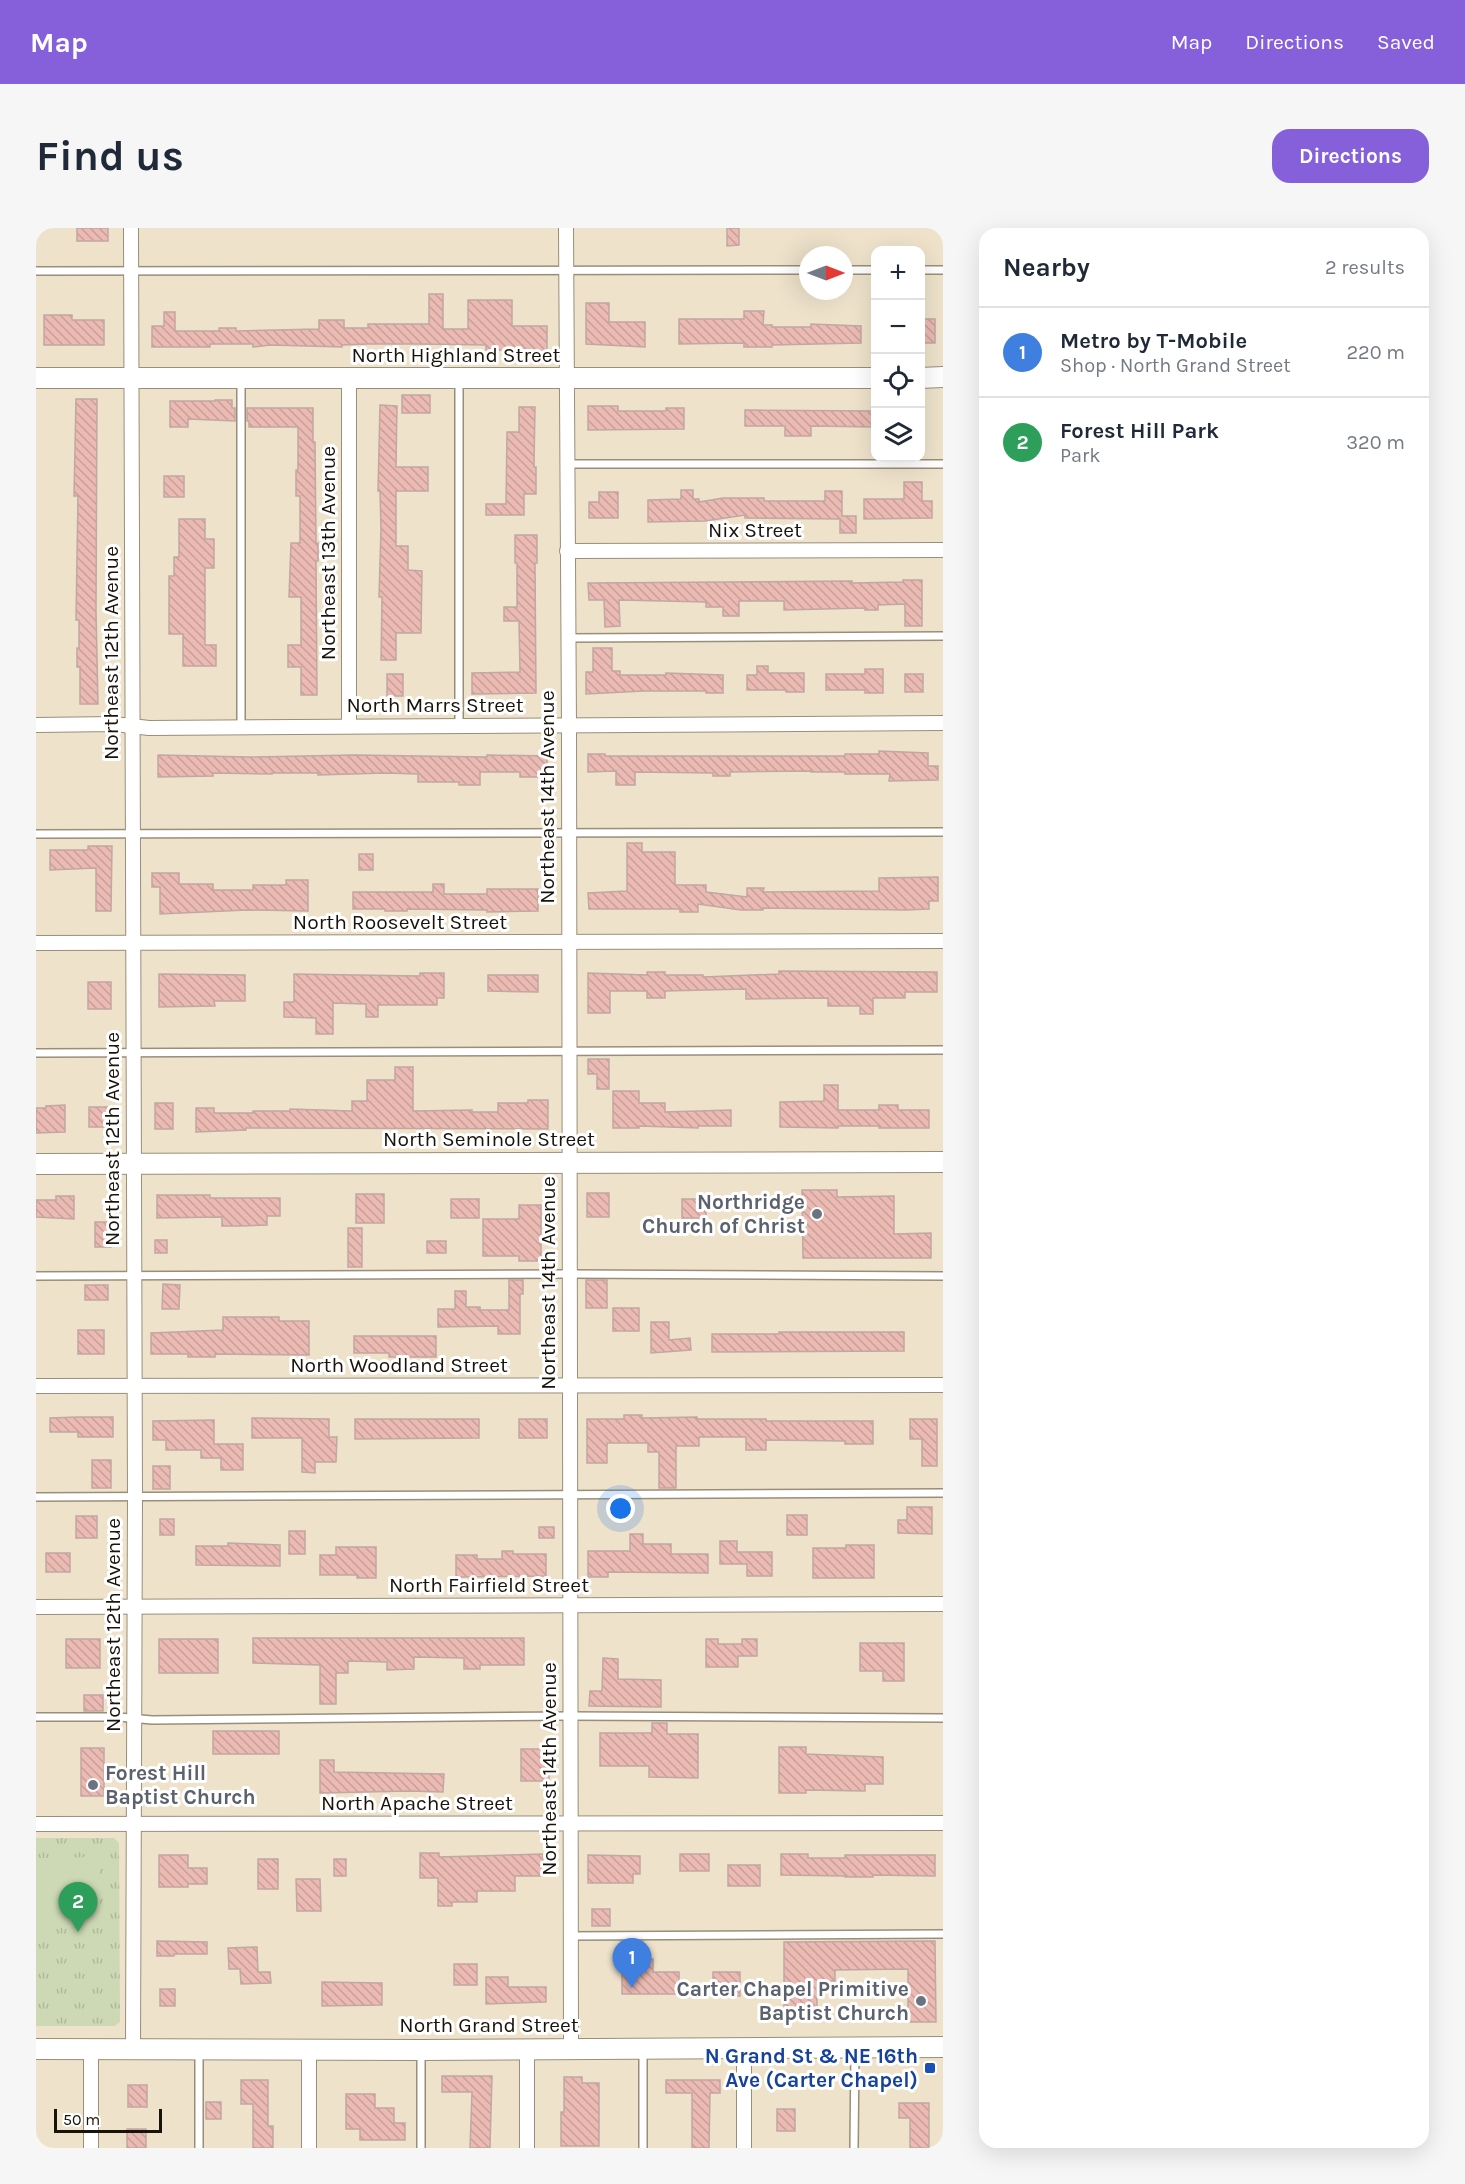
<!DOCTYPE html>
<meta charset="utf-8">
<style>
:root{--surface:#fff;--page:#f6f6f7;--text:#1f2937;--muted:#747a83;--line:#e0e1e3;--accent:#8560da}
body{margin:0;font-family:Karla,sans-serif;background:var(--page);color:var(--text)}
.controls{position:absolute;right:18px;top:18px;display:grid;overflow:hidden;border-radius:12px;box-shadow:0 6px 24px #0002}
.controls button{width:54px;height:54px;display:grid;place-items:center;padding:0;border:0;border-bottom:2px solid var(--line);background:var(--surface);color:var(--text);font:30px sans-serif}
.compass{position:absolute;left:763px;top:18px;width:54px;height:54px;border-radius:50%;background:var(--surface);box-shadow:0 6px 24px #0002;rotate:90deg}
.scale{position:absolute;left:18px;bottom:15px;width:108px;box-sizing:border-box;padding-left:6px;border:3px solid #18130b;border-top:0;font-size:16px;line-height:21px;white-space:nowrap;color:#18130b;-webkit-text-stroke:4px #fff;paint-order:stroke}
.you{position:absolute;left:585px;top:1281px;width:21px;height:21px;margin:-15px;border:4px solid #fff;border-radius:50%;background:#1a73e8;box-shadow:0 0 0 9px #1a73e833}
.badge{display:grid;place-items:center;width:39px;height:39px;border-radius:50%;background:var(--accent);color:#fff;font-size:20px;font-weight:700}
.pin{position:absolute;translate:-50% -50px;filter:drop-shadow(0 2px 3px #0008)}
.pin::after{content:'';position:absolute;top:32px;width:21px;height:18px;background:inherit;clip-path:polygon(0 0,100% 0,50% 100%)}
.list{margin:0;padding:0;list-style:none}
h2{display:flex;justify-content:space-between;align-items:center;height:78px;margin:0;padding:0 24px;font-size:26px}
h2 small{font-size:20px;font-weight:400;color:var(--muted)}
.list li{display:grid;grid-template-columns:39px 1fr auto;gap:18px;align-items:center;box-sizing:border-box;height:90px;padding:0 24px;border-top:2px solid var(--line)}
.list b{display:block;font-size:22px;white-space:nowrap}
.list p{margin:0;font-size:20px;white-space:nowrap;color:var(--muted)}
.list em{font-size:20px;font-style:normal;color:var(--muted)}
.icon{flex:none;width:33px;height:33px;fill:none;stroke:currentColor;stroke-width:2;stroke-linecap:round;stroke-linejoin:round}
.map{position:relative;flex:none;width:907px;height:1920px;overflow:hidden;border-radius:18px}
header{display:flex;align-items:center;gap:36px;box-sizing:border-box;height:84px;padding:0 30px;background:var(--accent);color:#fff}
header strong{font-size:28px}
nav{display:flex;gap:33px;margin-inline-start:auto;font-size:21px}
.intro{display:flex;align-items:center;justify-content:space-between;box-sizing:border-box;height:144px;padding:0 36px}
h1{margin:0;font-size:42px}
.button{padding:15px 27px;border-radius:18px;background:var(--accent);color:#fff;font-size:21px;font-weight:700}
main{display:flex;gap:36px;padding:0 36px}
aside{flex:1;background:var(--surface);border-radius:18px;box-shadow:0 6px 24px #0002}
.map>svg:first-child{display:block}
.grass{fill:url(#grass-tufts)}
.garden{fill:#cdd9b5}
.building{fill:url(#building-back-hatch);stroke:#c2a7a2;stroke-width:1.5}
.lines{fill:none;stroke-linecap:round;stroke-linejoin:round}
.lane-casing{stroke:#998e79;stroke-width:10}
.street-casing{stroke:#998e79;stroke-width:16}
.secondary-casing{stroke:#998e79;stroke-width:22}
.lane{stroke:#fff;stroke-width:7}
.street{stroke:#fff;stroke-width:14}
.secondary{stroke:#fff;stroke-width:20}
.worship-dot{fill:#6b7280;stroke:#fff;stroke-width:2}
.transit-dot{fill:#1a4fb4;stroke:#fff;stroke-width:2}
.labels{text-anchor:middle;stroke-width:6;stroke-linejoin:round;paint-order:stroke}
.street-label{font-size:21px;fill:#18130b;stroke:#fff}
.worship-label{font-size:21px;font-weight:bold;fill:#5b616d;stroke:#fff;text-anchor:end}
.transit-label{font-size:21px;font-weight:bold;fill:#164399;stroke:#fff;text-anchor:end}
</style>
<header>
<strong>Map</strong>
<nav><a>Map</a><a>Directions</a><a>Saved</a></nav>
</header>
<div class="intro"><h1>Find us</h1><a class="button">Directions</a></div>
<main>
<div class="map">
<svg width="907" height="1920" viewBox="0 0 907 1920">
<defs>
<pattern id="grass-tufts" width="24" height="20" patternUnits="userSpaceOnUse" patternTransform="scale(1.5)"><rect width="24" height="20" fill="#cdd9b5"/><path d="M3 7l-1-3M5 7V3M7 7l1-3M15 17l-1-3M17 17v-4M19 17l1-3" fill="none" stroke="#afb99a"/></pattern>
<pattern id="building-back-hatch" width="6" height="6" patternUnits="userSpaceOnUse" patternTransform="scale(1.5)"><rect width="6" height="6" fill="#eabab3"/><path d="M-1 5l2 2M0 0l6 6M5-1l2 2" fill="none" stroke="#c89f99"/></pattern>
</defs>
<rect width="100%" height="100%" fill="#eee2cb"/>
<!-- grass -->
<path class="grass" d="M0 1610H78L83 1615 84 1794 79 1798H0Z"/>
<!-- garden -->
<path class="garden" d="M63 1629V1700H0V1630Z"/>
<!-- building -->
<g class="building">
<rect x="41" y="0" width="31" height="13"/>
<path d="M691 0H703V17L691 18Z"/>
<path d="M393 66H407V101H432V72H476V98H511V123L450 122V117L382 116H332L306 117V119L234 117 217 119V116H174V119H116V98H128V84H139V103H183V100H200V103L283 101V92H308V100H332V96H393Z"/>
<path d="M550 75H573V94H609V119L550 116Z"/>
<path d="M708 83H728L727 97H736V99H775V96L825 98V115L736 117V119H708V115L643 116V91H708Z"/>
<path d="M8 87H36V92H68V117H8Z"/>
<path d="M887 91H899V115H885Z"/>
<rect x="366" y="167" width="28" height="18"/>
<path d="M40 171H61L60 383 62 476H44V439H41V420H43V392H40L42 268H38Z"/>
<path d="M179 172H196V180H199V193L152 191V199H134V173H179Z"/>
<path d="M344 177 361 178 360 239H392V263H360V318H372V342L386 343 385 405H360V432H345L346 369H343L345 301 344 263H342Z"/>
<path d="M552 178H582V183H630V180H648V201L552 202Z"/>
<path d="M483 179H499L498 239H500V266H488V287H450V276H470L471 204H483Z"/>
<path d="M211 180H277V214H279L280 315H282V333H280L281 467H265V439H252V417H265V369H253L255 315H264V268H260V242H262V199H213V193H211Z"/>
<path d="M709 182 840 183V199L775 198V208H749V198H709Z"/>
<rect x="128" y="248" width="20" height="21"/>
<path d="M868 254H886V273H896V290L828 291V271H868Z"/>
<path d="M645 262H657V271H663V274L687 270H728V273H789V263H806V288H820V305H804V291L709 290V287L669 293 612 294V272L645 271Z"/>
<path d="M563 264H582V290H553V274H563Z"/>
<path d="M143 291H169V311H178V340H169V417H180V438H147V406H133V348H138V329H143Z"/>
<path d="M479 307H501V335H499L500 465 436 466V445L484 444 483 393H468V379H481V335H479Z"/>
<path d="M867 352H886V398H869V376L842 377V382H829V380L748 382V373H703V388H687V379H670V374L583 372 584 398 569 399 568 372H553L552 355 816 353V355L867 354Z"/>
<path d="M557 420H576V443H584V447H630V445L687 447V465H670V463H608L550 466V444H557Z"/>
<path d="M721 438H732V445H768V464H750V462H711V447H721Z"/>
<path d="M829 441H847V465H829V462H790V446H829Z"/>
<rect x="351" y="446" width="16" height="22"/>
<rect x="869" y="446" width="18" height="18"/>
<path d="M843 523 892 525V538H902V552L853 553 854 546H809V544H775V543L694 544V548H677V545L599 544V557H580V543L552 544V526H569V528H809V526H843Z"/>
<path d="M122 527 213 529 318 527 451 529V527L511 528V549H484V544H444V557H423V554H382V546L349 545 282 547V545H236V546L177 545V548L122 549Z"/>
<path d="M591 615H606V624H639V657H670V664L711 669V660H728L727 664 843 663V650L902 649V673H893V681L870 682 727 680V682H705L662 676V684H644V681H553L552 665 591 663Z"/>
<path d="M52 618H76L75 683H60V640L14 642V622H52Z"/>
<rect x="323" y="626" width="14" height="16"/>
<path d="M116 645H143V656H177V662H217V657H250V652H272V683L211 682 124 686V659H116Z"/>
<path d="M397 656H408V666H451V661H502V683L451 684V682L371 681V683H349V681H317V664H397Z"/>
<path d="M743 743 901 744V764H869V770H837V786H824V778H792V770L710 771V761L629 763V770H611V763H574V785H552V745L611 747V744H629V747H667V749L743 746Z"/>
<path d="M384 745H408V770H401V777H342V789H330V776L297 775V806H280V790L248 789V774H258V746L384 748Z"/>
<path d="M123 746 209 747V773H178L179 778 123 779Z"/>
<path d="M452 747H502V764L452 763Z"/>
<rect x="52" y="754" width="23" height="27"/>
<path d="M552 831H573V861H561V846H552Z"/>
<path d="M359 839H377V883L436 882V884H462V875H492V872H512V901L210 900V902L160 904V880H178V885H217V883H254V881L316 883V873H331V852H359Z"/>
<path d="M788 857H802V882H843V877H862V882H893V900H843V898H802V900L744 899V874L788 873Z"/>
<path d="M577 863H603V875H629V884L695 882V898H662V900L603 898V900H577Z"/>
<rect x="119" y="875" width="18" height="26"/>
<path d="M29 877V904L0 905V880H10V878Z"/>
<rect x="53" y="879" width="21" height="20"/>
<path d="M766 962H801V969L858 968V1006L895 1005V1030H767Z"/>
<rect x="551" y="965" width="22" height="24"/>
<rect x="320" y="966" width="28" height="29"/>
<path d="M121 967H174V970H244V988H231V997L204 998H186V989L121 990Z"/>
<path d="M20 968H38V991L0 989V972H20Z"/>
<rect x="415" y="971" width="28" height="19"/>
<rect x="646" y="971" width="24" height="19"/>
<path d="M483 977H505V1033H483V1028H447V991H483Z"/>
<rect x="59" y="994" width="16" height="25"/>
<rect x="312" y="1000" width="14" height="39"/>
<rect x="119" y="1012" width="12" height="13"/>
<rect x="391" y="1013" width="19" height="12"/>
<path d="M473 1052H487V1066H484V1106H462V1098L402 1099V1081H419V1063H430V1079H444V1082H473Z"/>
<rect x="550" y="1052" width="21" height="28"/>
<path d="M127 1056 144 1057 143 1081H126Z"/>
<rect x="49" y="1057" width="23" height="15"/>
<rect x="577" y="1080" width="26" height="23"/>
<path d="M187 1089H243V1093H273V1127L179 1126V1129H152V1126H115V1105L187 1102Z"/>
<path d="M615 1094H633V1112L654 1110 655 1122 615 1125Z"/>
<rect x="42" y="1102" width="26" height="24"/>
<path d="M743 1104H868V1123L676 1124V1106H743Z"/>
<path d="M318 1108H400V1129H353V1125H318Z"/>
<path d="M588 1187H606V1190L661 1189V1191H730V1193H837V1216H809V1213L730 1212V1222H710V1209H663V1218H640V1260H623V1224H612V1215H571V1235H551V1191H588Z"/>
<path d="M42 1189H77V1209H42V1204H14V1190Z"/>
<path d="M216 1190 293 1191V1209H301L300 1234H279V1245L266 1244V1210H216Z"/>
<path d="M319 1191H443V1210L319 1211Z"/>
<rect x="483" y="1191" width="28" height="19"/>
<path d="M874 1191H901V1238H886V1211H874Z"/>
<path d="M178 1192V1216H207V1242H185V1230H165V1222H130V1212H117V1193Z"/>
<rect x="56" y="1232" width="19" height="28"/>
<rect x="117" y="1238" width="17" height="23"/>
<path d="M871 1279H896V1306L862 1305V1292H871Z"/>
<rect x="751" y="1287" width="20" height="20"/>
<rect x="40" y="1288" width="21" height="22"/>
<rect x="124" y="1291" width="14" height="16"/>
<rect x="503" y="1299" width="15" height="11"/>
<rect x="253" y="1303" width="16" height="23"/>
<path d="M594 1306H607V1316H635V1326H672V1345L572 1344V1349H552V1323H594Z"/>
<path d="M684 1313H701V1324H736V1348H711V1336H684Z"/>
<path d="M192 1315 244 1317V1338L160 1337V1318H192Z"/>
<path d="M810 1317H838V1350H777V1320H810Z"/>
<path d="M300 1319H340V1350H321V1347H284V1327H300Z"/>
<path d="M466 1323H477V1326H510V1348L420 1349V1327H441V1331H466Z"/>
<rect x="10" y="1325" width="24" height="19"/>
<path d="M217 1410H488V1437H444V1441H428V1430L378 1429V1441L351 1442V1434L312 1433V1445H300V1476H284V1437L217 1435Z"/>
<rect x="30" y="1411" width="34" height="29"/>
<rect x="123" y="1411" width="59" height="34"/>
<path d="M670 1411H682V1416H706V1411H721V1428H702V1439H670Z"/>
<path d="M824 1415H868V1453H847V1443H824Z"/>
<path d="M567 1430 582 1431V1451L625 1452V1479L553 1478 554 1463H566Z"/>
<rect x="48" y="1467" width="19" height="16"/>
<path d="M616 1495H631V1506H662V1550L613 1549V1538H564V1505H616Z"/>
<rect x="177" y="1503" width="66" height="23"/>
<path d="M743 1519H770V1526L847 1529V1556H829V1563L770 1562V1565H743Z"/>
<rect x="45" y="1520" width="23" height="48"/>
<rect x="485" y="1521" width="28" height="32"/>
<path d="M284 1532H298V1544L408 1546 407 1564 374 1563 284 1565Z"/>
<path d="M384 1625H403V1629L507 1626V1648H479V1663H441V1674H416V1678H402V1650H384Z"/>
<rect x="644" y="1626" width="29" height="17"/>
<path d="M745 1626H772V1630H809V1627H899V1648L837 1647V1649H809V1648L745 1647Z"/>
<path d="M123 1627H152V1640H171V1656H152V1659H123Z"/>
<path d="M552 1627 604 1628V1646H597V1655H552Z"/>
<rect x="222" y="1631" width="20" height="30"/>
<rect x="298" y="1631" width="12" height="17"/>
<rect x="692" y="1637" width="32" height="21"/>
<path d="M260 1651H284L285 1683H261Z"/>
<rect x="556" y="1681" width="18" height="17"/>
<path d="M121 1713 171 1714V1726H138V1728H121Z"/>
<path d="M899 1713 900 1794H872V1741L799 1742V1753H781V1790H748V1714Z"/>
<path d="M221 1719 222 1744H234L235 1755 205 1756 204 1741H193L192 1720Z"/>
<path d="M586 1731H617V1744H643V1766H586Z"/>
<rect x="418" y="1736" width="23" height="21"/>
<rect x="677" y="1744" width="27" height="24"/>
<path d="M450 1749H472V1759H510V1774L450 1776Z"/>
<path d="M286 1754 346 1755V1777L286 1778Z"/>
<rect x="124" y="1761" width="15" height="17"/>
<path d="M406 1848H456L454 1920H434L436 1864H406Z"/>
<path d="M528 1849H546V1855H563V1918H525V1884H528Z"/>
<path d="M205 1852H232V1898H237V1920H217V1876H205Z"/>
<path d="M630 1852H684V1865H674L673 1920H656V1865H630Z"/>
<rect x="92" y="1857" width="19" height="22"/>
<path d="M310 1866H339V1880H358V1895H369V1912H324V1901H310Z"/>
<rect x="170" y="1874" width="15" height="17"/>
<path d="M863 1875H893V1920H874V1890H863Z"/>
<rect x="741" y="1881" width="18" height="22"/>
<rect x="91" y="1901" width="19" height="19"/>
</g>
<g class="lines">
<!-- lane casing -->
<g class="lane-casing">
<g id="lane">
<path d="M808 42H840"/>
<path d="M884 42H907"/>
<path d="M0 43 772 42"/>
<path d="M205 152V498"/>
<path d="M423 153V498"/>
<path d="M531 236H907"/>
<path d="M532 410 907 408"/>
<path d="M0 606 907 604"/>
<path d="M0 825 907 822"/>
<path d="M0 1048 533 1046 907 1048"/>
<path d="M0 1269 907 1265"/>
<path d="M0 1489H82L116 1492 533 1488 907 1490"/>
<path d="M534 1708 907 1706"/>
<path d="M163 1920V1824"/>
<path d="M385 1920V1825"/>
<path d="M607 1920V1823"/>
<path d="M818 1920 819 1822"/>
</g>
</g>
<!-- street casing -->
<g class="street-casing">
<g id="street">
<path d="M95 0 99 1268 97 1821"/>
<path d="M530 0 533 497 535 1821"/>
<path d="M313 151V498"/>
<path d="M531 323 907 322"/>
<path d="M0 497 78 496 113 500 907 495"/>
<path d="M0 715 907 713"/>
<path d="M0 1158 907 1157"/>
<path d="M0 1379 907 1376"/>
<path d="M0 1596 907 1595"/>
<path d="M55 1821V1920"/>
<path d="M273 1920V1821"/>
<path d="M491 1920V1822"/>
<path d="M708 1920V1820"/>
</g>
</g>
<!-- secondary casing -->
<g class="secondary-casing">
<g id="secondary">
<path d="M0 150H840"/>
<path d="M884 150 907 149"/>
<path d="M0 936 907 934"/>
<path d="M0 1821 385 1822 907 1819"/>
</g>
</g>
<!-- lane -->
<use href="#lane" class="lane"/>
<!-- street -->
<use href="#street" class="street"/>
<!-- secondary -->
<use href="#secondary" class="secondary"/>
</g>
<!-- markers -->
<g class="worship-dot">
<circle cx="781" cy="986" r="6"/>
<circle cx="57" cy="1557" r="6"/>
<circle cx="885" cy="1773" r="6"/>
</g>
<rect class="transit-dot" x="888" y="1834" width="12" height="12" rx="3"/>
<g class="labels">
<!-- street labels -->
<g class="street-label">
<text x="420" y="134">North Highland Street</text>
<text x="719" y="309">Nix Street</text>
<text transform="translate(292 325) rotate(-90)" y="7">Northeast 13th Avenue</text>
<text transform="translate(75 425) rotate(-90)" y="7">Northeast 12th Avenue</text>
<text x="399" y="484">North Marrs Street</text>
<text transform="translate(511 569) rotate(-90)" y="7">Northeast 14th Avenue</text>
<text x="364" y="701">North Roosevelt Street</text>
<text transform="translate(76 911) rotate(-90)" y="7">Northeast 12th Avenue</text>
<text x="453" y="918">North Seminole Street</text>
<text transform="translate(512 1055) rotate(-90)" y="7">Northeast 14th Avenue</text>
<text x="363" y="1144">North Woodland Street</text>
<text x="453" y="1364">North Fairfield Street</text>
<text transform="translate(77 1397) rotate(-90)" y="7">Northeast 12th Avenue</text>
<text transform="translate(513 1541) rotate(-90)" y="7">Northeast 14th Avenue</text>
<text x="381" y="1582">North Apache Street</text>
<text x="453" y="1804">North Grand Street</text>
</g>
<!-- worship labels -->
<g class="worship-label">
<text x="769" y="981">Northridge<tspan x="769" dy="24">Church of Christ</tspan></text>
<text x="69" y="1552" text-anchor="start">Forest Hill<tspan x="69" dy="24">Baptist Church</tspan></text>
<text x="873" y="1768">Carter Chapel Primitive<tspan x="873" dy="24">Baptist Church</tspan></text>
</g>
<!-- transit labels -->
<g class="transit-label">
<text x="882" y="1835">N Grand St &amp; NE 16th<tspan x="882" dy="24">Ave (Carter Chapel)</tspan></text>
</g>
</g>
</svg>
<div class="controls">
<button>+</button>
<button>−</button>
<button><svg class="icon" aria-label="locate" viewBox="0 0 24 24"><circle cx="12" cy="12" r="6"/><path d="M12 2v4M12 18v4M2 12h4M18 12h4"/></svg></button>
<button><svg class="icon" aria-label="layers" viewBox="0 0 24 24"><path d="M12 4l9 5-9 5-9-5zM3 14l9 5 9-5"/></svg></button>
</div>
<svg class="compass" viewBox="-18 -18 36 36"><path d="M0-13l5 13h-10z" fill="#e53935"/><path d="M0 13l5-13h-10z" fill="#747a83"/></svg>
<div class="scale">50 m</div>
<div class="you"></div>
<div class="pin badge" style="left:596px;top:1760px;background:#3f7fe0">1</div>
<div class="pin badge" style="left:42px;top:1704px;background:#2e9e5b">2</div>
</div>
<aside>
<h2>Nearby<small>2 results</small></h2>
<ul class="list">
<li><span class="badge" style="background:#3f7fe0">1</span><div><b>Metro by T-Mobile</b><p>Shop · North Grand Street</p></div><em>220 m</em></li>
<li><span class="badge" style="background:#2e9e5b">2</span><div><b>Forest Hill Park</b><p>Park</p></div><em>320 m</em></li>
</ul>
</aside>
</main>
